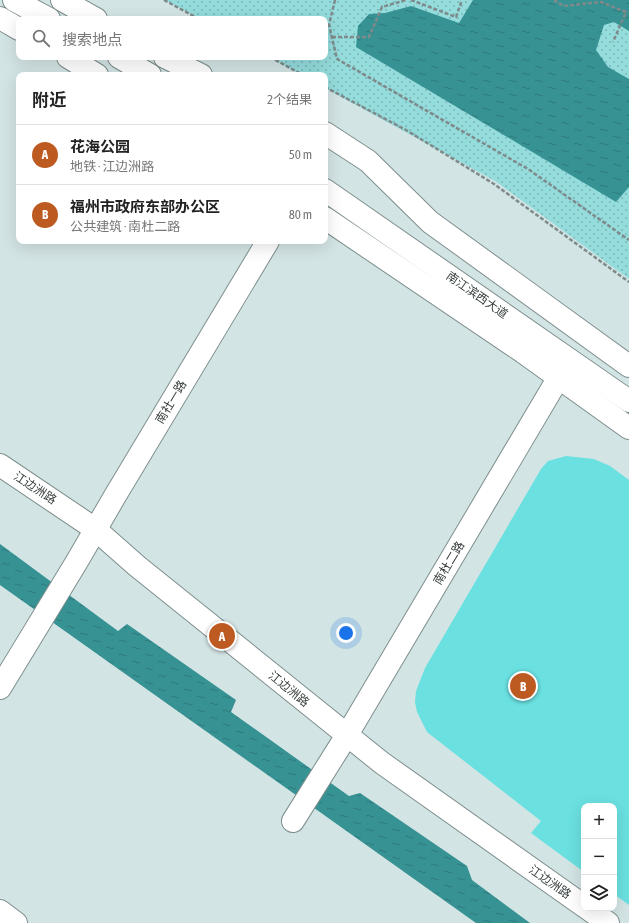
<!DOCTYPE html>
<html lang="zh">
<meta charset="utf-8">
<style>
:root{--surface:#fff;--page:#f6f6f6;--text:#222;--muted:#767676;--line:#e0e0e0;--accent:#bd5a21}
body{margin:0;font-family:"Asap Condensed","Noto Sans SC",sans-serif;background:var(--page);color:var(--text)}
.controls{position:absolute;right:12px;bottom:12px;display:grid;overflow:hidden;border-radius:8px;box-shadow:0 4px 16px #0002}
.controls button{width:36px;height:36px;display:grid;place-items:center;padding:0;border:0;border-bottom:1px solid var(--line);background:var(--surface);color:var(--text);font:20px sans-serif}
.you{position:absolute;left:346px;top:633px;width:14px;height:14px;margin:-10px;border:3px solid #fff;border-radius:50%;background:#1a73e8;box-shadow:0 0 0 6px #1a73e833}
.badge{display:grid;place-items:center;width:26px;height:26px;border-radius:50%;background:var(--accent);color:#fff;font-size:13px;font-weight:700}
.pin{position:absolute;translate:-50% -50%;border:2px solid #fff;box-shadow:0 1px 4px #0006}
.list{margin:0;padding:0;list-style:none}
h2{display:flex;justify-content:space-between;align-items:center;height:52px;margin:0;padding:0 16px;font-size:17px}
h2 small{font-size:13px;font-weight:400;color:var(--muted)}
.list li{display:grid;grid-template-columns:26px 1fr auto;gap:12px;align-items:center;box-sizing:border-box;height:60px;padding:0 16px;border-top:1px solid var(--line)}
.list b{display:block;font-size:15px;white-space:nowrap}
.list p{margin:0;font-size:13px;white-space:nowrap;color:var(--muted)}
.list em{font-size:13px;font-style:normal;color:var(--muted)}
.icon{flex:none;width:22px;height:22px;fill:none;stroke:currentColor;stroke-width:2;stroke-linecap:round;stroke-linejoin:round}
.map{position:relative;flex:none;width:629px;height:923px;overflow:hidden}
.search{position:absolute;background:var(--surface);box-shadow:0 4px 16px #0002;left:16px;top:16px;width:312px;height:44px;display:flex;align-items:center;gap:10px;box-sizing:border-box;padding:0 14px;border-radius:8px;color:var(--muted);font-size:15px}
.panel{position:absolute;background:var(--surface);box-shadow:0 4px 16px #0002;left:16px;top:72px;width:312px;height:172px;border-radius:8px}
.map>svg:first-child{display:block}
.park{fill:url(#park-dots)}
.water{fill:url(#water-ripples)}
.building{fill:#6ae0e1}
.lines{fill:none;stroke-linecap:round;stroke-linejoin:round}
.secondary-casing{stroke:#7e8e8d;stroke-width:24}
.path{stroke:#7f8a8a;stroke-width:2.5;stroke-dasharray:4 2;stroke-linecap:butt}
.secondary{stroke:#fff;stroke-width:22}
.labels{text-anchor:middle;stroke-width:3;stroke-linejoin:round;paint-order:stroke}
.street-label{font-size:12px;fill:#383f3f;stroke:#fff}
</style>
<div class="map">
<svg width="629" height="923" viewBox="0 0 629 923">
<defs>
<pattern id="park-dots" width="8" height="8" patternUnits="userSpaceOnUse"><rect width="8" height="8" fill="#95dcdd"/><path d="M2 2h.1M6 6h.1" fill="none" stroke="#7bb4b5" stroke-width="1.8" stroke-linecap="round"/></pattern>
<pattern id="water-ripples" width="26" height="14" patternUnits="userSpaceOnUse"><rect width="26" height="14" fill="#379294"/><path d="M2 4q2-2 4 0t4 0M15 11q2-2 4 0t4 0" fill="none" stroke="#2f797a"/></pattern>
</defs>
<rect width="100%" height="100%" fill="#d3e4e4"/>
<!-- park -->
<path class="park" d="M165 0H629V279L495 181 325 88V75H302L269 57H325V19H200Z"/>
<!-- water -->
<g class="water">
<path d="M473 0H629V31L614 22 604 25 596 50 608 67 629 79V187L616 202 356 47 358 26 369 14 385 13 411 6 459 23Z"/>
<path d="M0 544 118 631 127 624 236 700 231 712 349 796 360 793 467 866 472 880 530 923H476L0 585Z"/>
</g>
<!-- building -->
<path class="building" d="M566 456 594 459 610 466 629 480V905L614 894V806H584V872L531 833 541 821 427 732 417 712 415 702 416 691 425 668 541 469 548 461Z"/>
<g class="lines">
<!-- secondary casing -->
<g class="secondary-casing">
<g id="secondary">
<path d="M14 0 49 19"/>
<path d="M62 0 96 19"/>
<path d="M0 18 19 29"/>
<path d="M68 57 97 75"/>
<path d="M119 57 150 75"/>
<path d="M165 57 201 75"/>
<path d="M325 133 368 161 430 222 629 366"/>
<path d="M325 190 629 401"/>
<path d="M325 218 523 352 629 428"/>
<path d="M0 465 95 529 137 566 382 763 584 906"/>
<path d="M0 688 76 563 115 496 268 241"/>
<path d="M293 821 347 735 569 360"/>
<path d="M587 908 608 923"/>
<path d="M0 911 16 923"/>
</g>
</g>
<!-- path -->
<g class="path">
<path d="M164 0 199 19"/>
<path d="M335 0 329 25 337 59 528 169 629 240"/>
<path d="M411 0 456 17 462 0"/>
<path d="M554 0 563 6 601 2 626 12 613 42"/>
<path d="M332 37H369L382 7 406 0"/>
<path d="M270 57 303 75"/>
<path d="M325 87 406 130 494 184 629 282"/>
</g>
<!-- secondary -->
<use href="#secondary" class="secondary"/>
</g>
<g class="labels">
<!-- street labels -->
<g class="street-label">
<text transform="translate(477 295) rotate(35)" y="4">南江滨西大道</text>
<text transform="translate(171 402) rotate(-59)" y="4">南社一路</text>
<text transform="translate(35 488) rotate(33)" y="4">江边洲路</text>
<text transform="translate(449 563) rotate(-59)" y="4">南杜二路</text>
<text transform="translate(289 689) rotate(39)" y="4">江边洲路</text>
<text transform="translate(550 882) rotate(35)" y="4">江边洲路</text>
</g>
</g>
</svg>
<div class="controls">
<button>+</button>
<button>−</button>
<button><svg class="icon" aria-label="layers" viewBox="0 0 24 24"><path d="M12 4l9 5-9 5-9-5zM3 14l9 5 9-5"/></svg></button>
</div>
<div class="you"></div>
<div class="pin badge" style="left:222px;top:636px">A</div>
<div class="pin badge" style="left:523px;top:686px">B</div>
<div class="search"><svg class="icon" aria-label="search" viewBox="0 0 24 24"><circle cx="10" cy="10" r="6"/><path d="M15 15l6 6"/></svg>搜索地点</div>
<section class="panel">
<h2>附近<small>2个结果</small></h2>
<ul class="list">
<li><span class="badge">A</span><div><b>花海公园</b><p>地铁 · 江边洲路</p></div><em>50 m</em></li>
<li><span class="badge">B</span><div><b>福州市政府东部办公区</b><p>公共建筑 · 南杜二路</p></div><em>80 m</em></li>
</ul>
</section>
</div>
